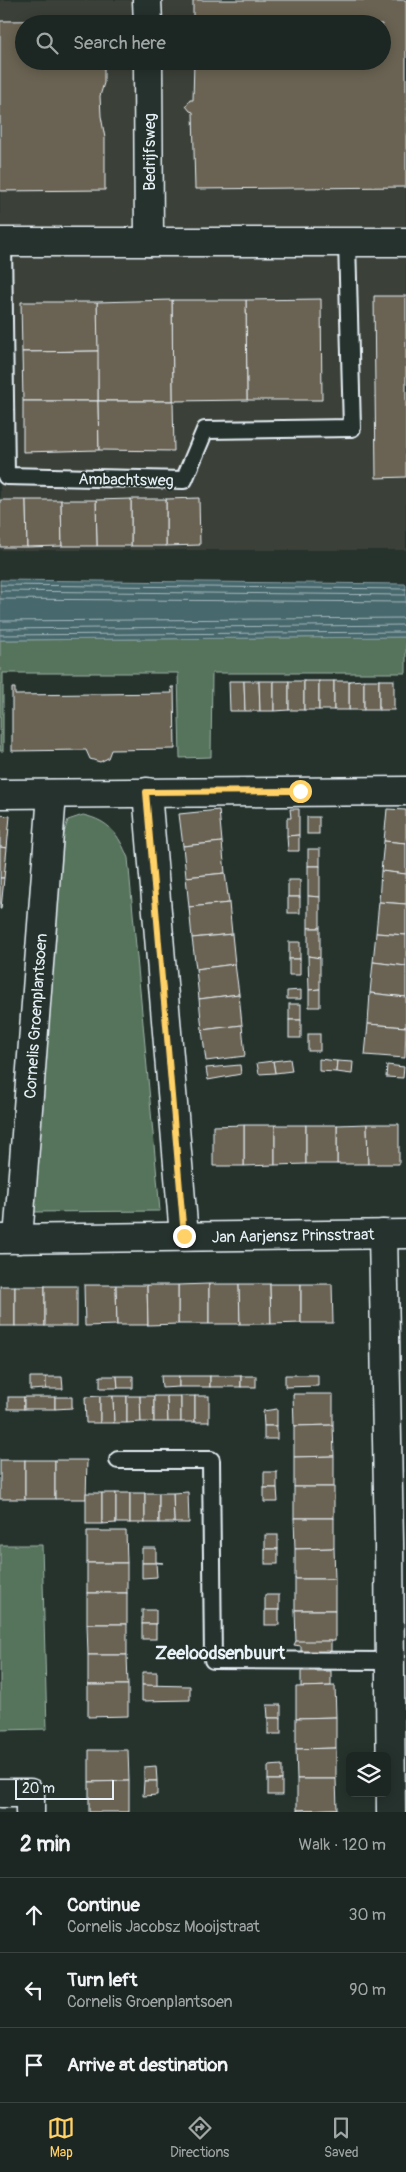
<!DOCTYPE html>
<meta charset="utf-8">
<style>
:root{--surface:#1c2622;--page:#252e2a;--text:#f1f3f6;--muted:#a0a5a5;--line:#3a4340;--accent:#ffd166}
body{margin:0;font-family:Pangolin,sans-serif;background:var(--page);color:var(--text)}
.controls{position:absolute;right:15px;bottom:15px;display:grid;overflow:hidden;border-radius:8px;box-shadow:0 2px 12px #0003}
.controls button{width:45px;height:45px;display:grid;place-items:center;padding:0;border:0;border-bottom:1px solid var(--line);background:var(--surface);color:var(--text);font:25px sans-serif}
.scale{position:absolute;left:15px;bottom:12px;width:99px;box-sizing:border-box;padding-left:5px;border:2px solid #e8f1f8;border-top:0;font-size:14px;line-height:18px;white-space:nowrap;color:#e8f1f8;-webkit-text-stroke:4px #26332d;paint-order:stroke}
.stop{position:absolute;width:15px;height:15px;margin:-11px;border:4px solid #ffd166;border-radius:50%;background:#fff}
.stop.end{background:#ffd166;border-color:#fff;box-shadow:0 1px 5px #0008}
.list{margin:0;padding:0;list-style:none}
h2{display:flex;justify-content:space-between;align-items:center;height:65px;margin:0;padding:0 20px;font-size:21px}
h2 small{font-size:16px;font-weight:400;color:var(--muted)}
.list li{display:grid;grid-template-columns:32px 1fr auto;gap:15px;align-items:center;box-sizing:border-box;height:75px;padding:0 20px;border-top:1px solid var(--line)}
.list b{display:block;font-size:19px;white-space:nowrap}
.list p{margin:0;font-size:16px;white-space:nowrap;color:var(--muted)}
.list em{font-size:16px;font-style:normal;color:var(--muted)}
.icon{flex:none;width:28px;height:28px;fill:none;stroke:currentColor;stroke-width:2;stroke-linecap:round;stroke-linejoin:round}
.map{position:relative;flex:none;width:406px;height:1812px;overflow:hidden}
.search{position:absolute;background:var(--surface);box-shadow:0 2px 12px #0003;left:15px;right:15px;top:15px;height:55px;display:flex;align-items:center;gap:12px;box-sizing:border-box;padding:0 18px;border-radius:28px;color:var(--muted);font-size:19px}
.sheet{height:290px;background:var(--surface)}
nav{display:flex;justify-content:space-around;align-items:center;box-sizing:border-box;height:70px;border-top:1px solid var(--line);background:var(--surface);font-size:14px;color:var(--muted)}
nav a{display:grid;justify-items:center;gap:2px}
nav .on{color:var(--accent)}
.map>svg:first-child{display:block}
.built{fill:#3b4138;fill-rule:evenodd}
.green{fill:#56735b;stroke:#9fb2aa}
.water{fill:#46676c;stroke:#879ea4}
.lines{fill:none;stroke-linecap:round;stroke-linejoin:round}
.shore{stroke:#a7bac0;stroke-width:1}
.building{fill:#6b6353;stroke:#e8f1f8}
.lane-casing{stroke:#e8f1f8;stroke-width:20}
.street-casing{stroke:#e8f1f8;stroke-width:31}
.lane{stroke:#26332d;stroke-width:16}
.street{stroke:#26332d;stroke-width:28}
.route{stroke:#ffd166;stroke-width:6}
.labels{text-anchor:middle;stroke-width:4;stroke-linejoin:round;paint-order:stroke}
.street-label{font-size:16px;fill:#e8f1f8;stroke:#26332d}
.neighbourhood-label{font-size:18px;font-weight:bold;fill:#e8f1f8;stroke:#26332d}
</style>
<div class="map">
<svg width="406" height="1812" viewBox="0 0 406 1812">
<rect width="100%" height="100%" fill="#26332d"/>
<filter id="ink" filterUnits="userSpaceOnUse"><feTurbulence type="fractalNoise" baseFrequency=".02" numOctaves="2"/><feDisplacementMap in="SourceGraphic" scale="10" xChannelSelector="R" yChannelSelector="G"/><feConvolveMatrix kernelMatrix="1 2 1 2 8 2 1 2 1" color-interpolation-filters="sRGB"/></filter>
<g filter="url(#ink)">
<!-- built -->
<path class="built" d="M0 0H406V550H0ZM24 24H382V61H24Z"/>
<!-- green -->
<g class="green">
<path d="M406 637V673H212L211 757 180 758 178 673H3V751H0V640Z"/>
<path d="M83 815C110 821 118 834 128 858L160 1211 32 1212 62 839 68 820Z"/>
<path d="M0 1545H42L47 1729 0 1730Z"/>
</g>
<!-- water -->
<path class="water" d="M0 580 406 584V637L0 640Z"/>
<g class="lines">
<!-- shore -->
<g class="shore">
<path d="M0 585 406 589"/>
<path d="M0 591 406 595"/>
<path d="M0 599 406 602"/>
<path d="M0 621 406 618"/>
<path d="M0 629 406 625"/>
<path d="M0 635 406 632"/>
</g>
</g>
<!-- building -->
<g class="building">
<path d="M193 0H406V187L195 189 193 112 190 111 186 106 190 100H193L194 61H382V24H193Z"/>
<path d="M104 20V24H24V61H104V83L100 96 101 116 105 138V190L0 191V21Z"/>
<path d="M374 296H406V477L376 478Z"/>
<path d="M321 299 322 400H247L246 300Z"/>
<path d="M172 300H246L247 400 173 401Z"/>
<path d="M172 300 173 401H98L97 302Z"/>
<path d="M21 302H97L98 351 22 352Z"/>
<path d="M98 351V401H23L22 352Z"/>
<path d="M23 401H98L99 450 23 452Z"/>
<path d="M98 401H173L174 451 99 450Z"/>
<path d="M199 498 200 545 166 546V499Z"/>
<rect x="131" y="499" width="35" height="47"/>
<path d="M131 499V546H97L96 500Z"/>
<path d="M0 500H26L27 547H0Z"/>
<path d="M26 500H61L62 546 27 547Z"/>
<path d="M61 500H96L97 546H62Z"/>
<path d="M364 680V710H349V681Z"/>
<rect x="364" y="680" width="15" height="30"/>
<rect x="379" y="680" width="15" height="30"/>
<path d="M229 681H244L245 711H230Z"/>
<path d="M244 681H259L260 711H245Z"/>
<path d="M259 681H274V711H260Z"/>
<path d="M274 681H289V710L274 711Z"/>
<rect x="289" y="681" width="15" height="29"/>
<rect x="304" y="681" width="15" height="29"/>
<rect x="319" y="681" width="15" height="29"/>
<rect x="334" y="681" width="15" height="29"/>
<path d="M171 687H174L175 749 111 750 108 758 100 762 90 759 86 750 12 751V688H15V695L172 693Z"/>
<path d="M290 809H299V835L287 836V818H291Z"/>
<path d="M387 809 406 810V843L384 841Z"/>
<path d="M219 810 222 842 183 846 179 814Z"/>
<path d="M0 815 10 816 7 848 0 847Z"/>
<rect x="307" y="817" width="12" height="17"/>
<path d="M299 835V851H288L287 836Z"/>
<path d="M384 841 406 843V874L381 871Z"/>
<path d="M222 842 225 873 186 877 183 846Z"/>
<path d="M0 847 7 848 4 878H0Z"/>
<rect x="308" y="849" width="12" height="17"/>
<path d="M308 866H320V897L308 896Z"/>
<path d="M381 871 406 874V904L379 902Z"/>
<path d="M225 873 229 903 189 907 186 877Z"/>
<path d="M0 878H4L1 909H0Z"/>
<rect x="288" y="880" width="12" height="17"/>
<path d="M308 896 320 897V928H308Z"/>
<rect x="288" y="897" width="12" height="16"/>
<path d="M379 902 406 904V935L376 933Z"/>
<path d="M229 903 232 934 192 938 189 907Z"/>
<path d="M308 928H320V958L308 956Z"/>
<path d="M376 933 406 935V966L373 962Z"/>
<path d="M232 934 235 964 196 969 192 938Z"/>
<rect x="289" y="942" width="11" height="17"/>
<path d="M308 956 320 958V989L309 990Z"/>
<rect x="289" y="959" width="11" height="16"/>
<path d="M373 962 406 966V997L370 993Z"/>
<path d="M235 964 239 994 199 999 196 969Z"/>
<path d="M320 989V1007H309V990Z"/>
<path d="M301 990V999H287V991Z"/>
<path d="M370 993 406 997V1027L368 1024Z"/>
<path d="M239 994 242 1025 202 1030 199 999Z"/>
<rect x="289" y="1004" width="12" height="16"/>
<rect x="289" y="1020" width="12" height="18"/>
<path d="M368 1024 406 1027 405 1058 365 1055Z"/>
<path d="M242 1025 245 1056 206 1061 202 1030Z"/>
<rect x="308" y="1034" width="12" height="17"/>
<path d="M290 1059 292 1071 275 1073 273 1061Z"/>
<path d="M319 1059 337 1061 336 1072 319 1071Z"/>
<path d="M273 1061 275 1073 259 1074 257 1063Z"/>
<path d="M337 1061 353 1062 352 1074 336 1072Z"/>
<path d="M240 1065 241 1074 208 1080 206 1068Z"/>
<path d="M387 1065 404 1067 403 1078 386 1077Z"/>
<path d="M367 1124 368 1164H337V1125Z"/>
<path d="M367 1124H399V1164H368Z"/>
<path d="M244 1125H275V1165L244 1166Z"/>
<path d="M244 1125V1166H213V1126Z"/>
<path d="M275 1125H306V1164L275 1165Z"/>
<rect x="306" y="1125" width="31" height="39"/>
<path d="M209 1284V1324H178V1285Z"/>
<path d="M209 1284H239L240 1324H209Z"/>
<path d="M239 1284H270L271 1324H240Z"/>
<path d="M270 1284H301V1323L271 1324Z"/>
<path d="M301 1284H332L333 1323H301Z"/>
<path d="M84 1285H116L117 1325 85 1326Z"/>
<path d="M116 1285H147L148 1325H117Z"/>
<path d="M147 1285H178V1324L148 1325Z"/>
<rect x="0" y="1286" width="15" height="40"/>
<rect x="15" y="1286" width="30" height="40"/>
<rect x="45" y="1286" width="32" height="40"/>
<path d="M285 1375H318V1386L285 1387Z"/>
<path d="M100 1376H117L118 1388H100Z"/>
<path d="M117 1376H133V1388H118Z"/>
<path d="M161 1376H179V1387L162 1388Z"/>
<rect x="179" y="1376" width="31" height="11"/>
<rect x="210" y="1376" width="31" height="11"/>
<rect x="241" y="1376" width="15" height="11"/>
<path d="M30 1377H46V1389L30 1390Z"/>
<path d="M46 1377H62L63 1389H46Z"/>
<path d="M293 1394H333V1425L294 1426Z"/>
<path d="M100 1396V1423H86L85 1397Z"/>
<path d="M100 1396H113L114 1423H100Z"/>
<path d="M113 1396H127V1423H114Z"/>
<path d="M127 1396H140L141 1422 127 1423Z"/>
<path d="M140 1396H154V1422H141Z"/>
<path d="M154 1396H167L168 1422H154Z"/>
<path d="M167 1396H181V1422H168Z"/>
<rect x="181" y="1396" width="14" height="26"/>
<rect x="195" y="1396" width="14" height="26"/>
<rect x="8" y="1397" width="16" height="12"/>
<rect x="24" y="1397" width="31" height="12"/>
<path d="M55 1397H72V1408L55 1409Z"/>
<path d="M277 1409V1426H264L263 1411Z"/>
<path d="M333 1425 334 1456 294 1457V1426Z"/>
<rect x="264" y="1426" width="13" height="13"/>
<path d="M334 1456V1487H294V1457Z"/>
<rect x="0" y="1460" width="25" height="39"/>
<rect x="25" y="1460" width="30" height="39"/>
<path d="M55 1460H87L86 1499H55Z"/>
<rect x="264" y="1472" width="13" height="16"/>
<rect x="294" y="1487" width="40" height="31"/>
<path d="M264 1488H277L278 1502H264Z"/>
<path d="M188 1492 189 1523H174L173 1493Z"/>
<rect x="86" y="1493" width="16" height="31"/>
<path d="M102 1493H116V1523L102 1524Z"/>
<rect x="116" y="1493" width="14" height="30"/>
<rect x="130" y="1493" width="15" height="30"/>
<rect x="145" y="1493" width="14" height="30"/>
<path d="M159 1493H173L174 1523H159Z"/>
<path d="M294 1518H334V1548L295 1549Z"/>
<path d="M87 1531H126L127 1563H87Z"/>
<rect x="265" y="1535" width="13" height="14"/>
<path d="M142 1548H156V1562L163 1563H142Z"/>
<path d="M334 1548 335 1579H295V1549Z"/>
<rect x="265" y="1549" width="13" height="15"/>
<rect x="87" y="1563" width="40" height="30"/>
<path d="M142 1563H156L157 1577 142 1578Z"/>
<rect x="295" y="1579" width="40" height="31"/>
<rect x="87" y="1593" width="40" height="31"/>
<rect x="265" y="1595" width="14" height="15"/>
<rect x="142" y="1610" width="14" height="14"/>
<rect x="265" y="1610" width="14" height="15"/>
<path d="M295 1610H335V1641L296 1642Z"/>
<path d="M87 1624H127V1655H88Z"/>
<rect x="142" y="1624" width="14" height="15"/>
<path d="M296 1641H331V1657H301V1646L294 1645Z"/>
<path d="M88 1655H127L128 1685H88Z"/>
<path d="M301 1671H331V1686L301 1687Z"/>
<path d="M142 1672H157V1686L142 1685Z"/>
<path d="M88 1685H128V1716L88 1717Z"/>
<path d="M142 1685 190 1686V1700L142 1701Z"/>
<path d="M335 1686 336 1717 296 1718V1687Z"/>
<path d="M267 1705H281V1718H268Z"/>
<path d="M336 1717V1748L296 1749V1718Z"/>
<rect x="268" y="1718" width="13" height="16"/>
<path d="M336 1748V1779H297L296 1749Z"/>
<path d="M89 1750H128L129 1781 89 1782Z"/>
<path d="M282 1765V1780H268V1766Z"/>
<path d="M156 1766 157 1781H144V1767Z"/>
<path d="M297 1779H336L337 1809 297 1810Z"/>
<rect x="268" y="1780" width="14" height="15"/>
<path d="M129 1781V1812H89V1782Z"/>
<path d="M144 1781H157V1795L143 1796Z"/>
<path d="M337 1809V1812H297V1810Z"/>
</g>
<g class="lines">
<!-- lane casing -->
<g class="lane-casing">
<g id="lane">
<path d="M3 242 6 476 184 480 205 430 352 428 347 242"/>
<path d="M118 1460H211L213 1660 389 1661"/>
</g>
</g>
<!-- street casing -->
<g class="street-casing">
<g id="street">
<path d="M147 0 148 24"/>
<path d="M148 61 149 242"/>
<path d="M0 242H406"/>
<path d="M147 792 184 1236"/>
<path d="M0 794 406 791"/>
<path d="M383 1234 389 1542 391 1812"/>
<path d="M0 1239 406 1234"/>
<path d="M18 1239 52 794"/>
<path d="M0 1793H30V1812"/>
</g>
</g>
<!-- lane -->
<use href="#lane" class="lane"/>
<!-- street -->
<use href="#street" class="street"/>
</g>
</g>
<g class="lines" filter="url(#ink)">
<!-- route -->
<path class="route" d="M184 1236 146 792 300 791"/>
</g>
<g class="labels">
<!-- street labels -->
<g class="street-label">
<text transform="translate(149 152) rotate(-90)" y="6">Bedrijfsweg</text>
<text transform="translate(126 479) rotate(1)" y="6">Ambachtsweg</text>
<text transform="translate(35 1016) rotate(-86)" y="6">Cornelis Groenplantsoen</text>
<text transform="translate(293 1235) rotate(-1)" y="6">Jan Aarjensz Prinsstraat</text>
</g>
<!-- neighbourhood labels -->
<g class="neighbourhood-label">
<text x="220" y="1659">Zeeloodsenbuurt</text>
</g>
</g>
</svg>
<div class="controls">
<button><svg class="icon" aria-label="layers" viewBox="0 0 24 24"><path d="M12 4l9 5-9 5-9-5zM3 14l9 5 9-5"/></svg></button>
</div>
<div class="scale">20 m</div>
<div class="stop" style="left:300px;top:791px"></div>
<div class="stop end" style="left:184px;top:1236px"></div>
<div class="search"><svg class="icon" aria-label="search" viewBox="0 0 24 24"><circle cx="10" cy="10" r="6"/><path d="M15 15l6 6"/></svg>Search here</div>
</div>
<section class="sheet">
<h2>2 min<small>Walk · 120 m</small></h2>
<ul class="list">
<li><svg class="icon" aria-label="ahead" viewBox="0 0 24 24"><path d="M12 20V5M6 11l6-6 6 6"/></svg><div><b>Continue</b><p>Cornelis Jacobsz Mooijstraat</p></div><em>30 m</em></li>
<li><svg class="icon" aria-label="left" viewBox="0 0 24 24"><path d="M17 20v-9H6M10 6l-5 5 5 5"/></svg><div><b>Turn left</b><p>Cornelis Groenplantsoen</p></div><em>90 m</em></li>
<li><svg class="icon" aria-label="arrive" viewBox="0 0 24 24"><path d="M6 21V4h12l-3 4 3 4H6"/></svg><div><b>Arrive at destination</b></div></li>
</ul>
</section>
<nav>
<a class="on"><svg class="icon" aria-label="map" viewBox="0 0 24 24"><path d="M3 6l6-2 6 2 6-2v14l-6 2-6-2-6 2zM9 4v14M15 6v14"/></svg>Map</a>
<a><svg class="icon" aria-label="directions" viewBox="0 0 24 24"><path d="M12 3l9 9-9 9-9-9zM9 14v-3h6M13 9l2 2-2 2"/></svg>Directions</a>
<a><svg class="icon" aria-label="saved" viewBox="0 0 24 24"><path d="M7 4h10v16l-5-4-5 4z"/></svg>Saved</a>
</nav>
